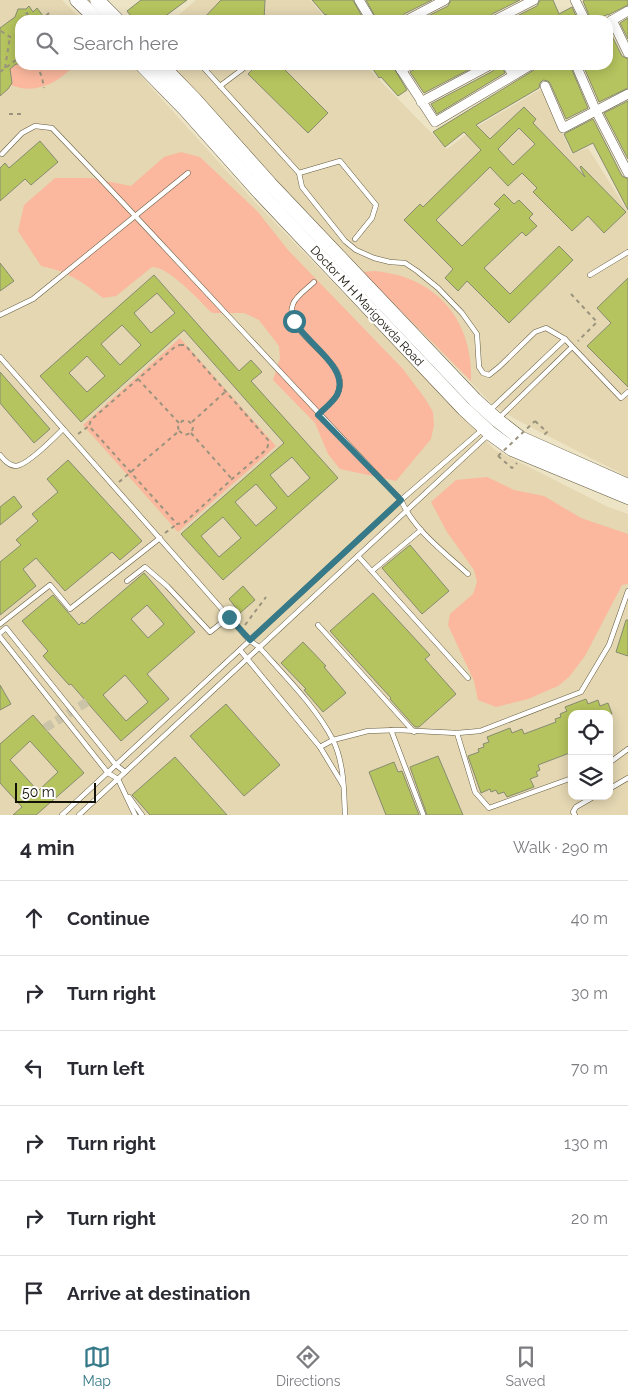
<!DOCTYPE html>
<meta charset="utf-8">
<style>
:root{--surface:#fff;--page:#f2f2f3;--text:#2b2b33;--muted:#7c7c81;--line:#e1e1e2;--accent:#367989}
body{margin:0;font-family:Raleway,sans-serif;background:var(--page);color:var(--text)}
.controls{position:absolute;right:15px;bottom:15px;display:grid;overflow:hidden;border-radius:10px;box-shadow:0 2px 12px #0003}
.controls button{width:45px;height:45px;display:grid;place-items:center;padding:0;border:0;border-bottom:1px solid var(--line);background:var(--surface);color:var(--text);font:25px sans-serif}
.scale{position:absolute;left:15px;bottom:12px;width:81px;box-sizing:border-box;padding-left:5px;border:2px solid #141107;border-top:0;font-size:14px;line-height:18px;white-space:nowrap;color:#141107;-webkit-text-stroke:4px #fff;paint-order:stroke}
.stop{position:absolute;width:15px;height:15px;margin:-11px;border:4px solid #367989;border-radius:50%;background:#fff}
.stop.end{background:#367989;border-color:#fff;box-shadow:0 1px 5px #0008}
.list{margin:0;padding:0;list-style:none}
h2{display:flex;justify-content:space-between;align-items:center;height:65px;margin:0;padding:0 20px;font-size:21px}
h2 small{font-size:16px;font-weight:400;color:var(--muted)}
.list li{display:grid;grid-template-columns:32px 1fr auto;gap:15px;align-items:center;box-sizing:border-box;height:75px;padding:0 20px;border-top:1px solid var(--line)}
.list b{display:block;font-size:19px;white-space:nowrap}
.list em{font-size:16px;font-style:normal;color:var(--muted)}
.icon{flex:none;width:28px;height:28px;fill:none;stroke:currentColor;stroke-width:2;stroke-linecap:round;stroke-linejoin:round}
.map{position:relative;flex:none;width:628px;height:815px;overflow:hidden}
.search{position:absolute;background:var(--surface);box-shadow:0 2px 12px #0003;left:15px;right:15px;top:15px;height:55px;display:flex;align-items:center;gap:12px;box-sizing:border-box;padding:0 18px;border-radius:15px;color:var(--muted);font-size:19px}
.sheet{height:515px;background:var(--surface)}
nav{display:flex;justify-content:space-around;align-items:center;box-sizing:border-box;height:70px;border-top:1px solid var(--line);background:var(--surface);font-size:14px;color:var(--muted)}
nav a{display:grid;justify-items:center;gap:2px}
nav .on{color:var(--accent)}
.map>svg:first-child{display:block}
.built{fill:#e4d7b2;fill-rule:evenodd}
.green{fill:#fbb89e}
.building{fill:#b5c45e;stroke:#878c71;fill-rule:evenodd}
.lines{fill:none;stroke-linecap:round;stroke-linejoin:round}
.street-tunnel{stroke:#ccc4a8;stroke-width:9;stroke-dasharray:9 4.5;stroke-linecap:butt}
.lane-casing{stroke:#655c42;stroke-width:5.5}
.street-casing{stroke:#655c42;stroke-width:10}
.primary-casing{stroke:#655c42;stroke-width:15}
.path{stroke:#9a937d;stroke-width:2;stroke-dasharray:4 4;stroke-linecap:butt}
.lane{stroke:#fff;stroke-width:4.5}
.street{stroke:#fff;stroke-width:9}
.primary{stroke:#fff;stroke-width:14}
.path-bridge{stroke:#9a937d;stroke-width:2;stroke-dasharray:4 4;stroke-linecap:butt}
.route{stroke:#367989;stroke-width:6}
.labels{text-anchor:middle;stroke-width:4.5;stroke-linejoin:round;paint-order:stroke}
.street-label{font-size:12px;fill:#141107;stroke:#fff}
</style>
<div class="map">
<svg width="628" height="815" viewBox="0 0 628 815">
<rect width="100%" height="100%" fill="#ede3c5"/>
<!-- built -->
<g class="built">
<path d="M0 0H62L82 20H20V65H131L253 200 495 450 608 507 628 514V815H0ZM572 714H609V796H572Z"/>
<path d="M196 0H310L327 20H173Z"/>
<path d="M170 65H365L447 149 478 126 541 89 572 154 588 148 628 212V477L519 421 494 406 362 272Z"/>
</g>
<!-- green -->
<g class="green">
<path d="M18 63 20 65H74C59 83 34 95 11 85L12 78 9 70Z"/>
<path d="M181 152 200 157 258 212 288 250 403 369 426 400 433 412 434 425 431 439 396 481 340 469 328 454 315 423 273 380 280 358 279 346 259 320 244 313H212C200 301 168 266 152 267L116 296 103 298C83 282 67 271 41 266L18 231 24 205 55 178H91L131 186 164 157Z"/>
<path d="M374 271C436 276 473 320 471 381L362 272Z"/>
<path d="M180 338 276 446 178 532 83 425Z"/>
<path d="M487 477 514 490 544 496 581 518 628 534V584L622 585 585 656 569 677 558 686 528 699 496 707 478 700 474 681 448 625 450 614 473 594 477 582 474 570 447 532 431 502 456 480Z"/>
</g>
<!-- building -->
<g class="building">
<path d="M141 0H187L160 20H134L127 11Z"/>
<path d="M221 0H265L264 20H202Z"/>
<path d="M312 0H353L364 20H330L326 14 325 15Z"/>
<path d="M366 0H432L404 14 401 20H377Z"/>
<path d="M451 0H520L492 14 489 20H420L448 6Z"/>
<path d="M540 0H553L559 14 572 7 578 20H509L537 6Z"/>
<path d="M585 0H628V5L608 15V14L597 20H591L583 1Z"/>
<path d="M29 6 33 12 37 8 46 20H20V64H16L10 69 12 83 8 89 0 96V28L15 17 18 9H26Z"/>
<path d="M628 18V39L620 23Z"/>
<path d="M608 28 622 56 628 59V88L599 102 583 65H608Z"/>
<path d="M257 65H280L328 113 308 133 248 74Z"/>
<path d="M370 65H392L407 90 398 96 381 77 379 78Z"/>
<path d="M416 65H473L474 67 424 93 410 72 415 69Z"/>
<path d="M496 65H501L505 73 437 114 431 104 493 71Z"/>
<path d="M537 65H570L588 108 566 119 550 83 548 81 543 80 540 83 539 88 476 125 490 139 524 107 536 119 533 123 585 177 580 167 581 166 626 212 604 233 588 216 572 231 533 192 537 188 522 173 508 186 490 167 436 220 462 246 500 209 494 204 504 194 514 204 519 200 533 214 529 218 537 226 526 236 522 232 484 268 510 294 559 246 573 260 509 323 467 281 458 291 445 278 453 269 404 220 420 204 423 207 481 150 464 132 445 147 433 132 534 70ZM519 128 535 144 513 165 498 149Z"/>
<path d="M628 101V159L604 113Z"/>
<path d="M593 119 622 176 628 179V210L593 143 573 153 564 134Z"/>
<path d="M40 141 58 162 31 185 25 179 0 201V168L5 163 9 168Z"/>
<path d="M0 263 14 281 0 291Z"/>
<path d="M154 275 239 371 251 360 262 372 251 381 338 478 223 580 181 534 284 443 184 330 81 422 40 376ZM157 293 175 313 151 333 134 313ZM122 325 141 345 120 365 101 344ZM87 356 105 376 87 392 69 373ZM292 457 310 478 288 497 270 475ZM256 484 277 508 256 526 235 502ZM223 517 241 538 219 557 201 536Z"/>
<path d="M628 278V387L587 346 611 323 597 308Z"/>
<path d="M0 372 50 429 34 443 0 403Z"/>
<path d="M68 460 142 541 120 560 112 552 65 591 36 558 23 569 36 586 0 615V562L21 545 16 540 38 521 32 514 58 492 47 479Z"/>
<path d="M14 496 22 507 0 525V507Z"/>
<path d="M410 545 449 591 422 614 382 568Z"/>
<path d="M144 573 195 632 147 674 169 699 121 741 71 684 69 685 43 656 48 651 22 621 53 595 79 625 82 622 84 624ZM147 605 164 624 148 638 131 619ZM125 675 148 702 126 721 103 695Z"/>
<path d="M243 586 255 600 240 613 229 599Z"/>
<path d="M373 593 430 655 425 659 456 694 419 727H415L390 699 391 698 330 631Z"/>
<path d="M626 620H628V656L616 652Z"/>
<path d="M303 642 326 666 324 667 346 693 323 712 304 690 306 689 281 663Z"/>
<path d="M0 685 11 704 0 710Z"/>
<path d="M586 699 588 704 598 700 600 706 608 703 612 714H572V752L538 765 540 770 536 772 538 776 530 779 534 787 507 797 504 792 498 794 496 790 491 792 490 789 481 793 468 756 479 752 478 749 484 747 483 744 489 742 487 737 510 728 512 733 522 729 524 734 556 722 555 719 561 717 560 714 567 711 565 707Z"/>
<path d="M226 704 280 765 244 796 190 736Z"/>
<path d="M33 715 84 773 36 815H13L22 807 0 783V744ZM30 741 58 772 38 791 10 760Z"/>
<path d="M438 756 463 815H427L410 767Z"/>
<path d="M175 757 227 815H150L135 798 132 795Z"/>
<path d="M394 762 398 772 402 771 419 815H386L369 772Z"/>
</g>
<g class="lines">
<!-- street-tunnel -->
<path class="street-tunnel" d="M45 728 87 702"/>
<!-- lane casing -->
<g class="lane-casing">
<g id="lane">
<path d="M201 65 299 173 302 187 345 241 356 250 374 258 390 262 405 263 417 271 438 288 462 313 477 334 479 367 483 373 489 375 499 367 535 332 546 328 565 339 621 398 628 392"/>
<path d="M220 86 248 65"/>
<path d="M2 154 22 133 35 126 52 128C170 251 283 377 401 500 414 530 444 552 468 574"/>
<path d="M299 173 340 161 376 205 372 218 355 239"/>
<path d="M590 275 628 252"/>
<path d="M314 282C308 288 296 296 293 304 280 336 356 360 337 395 333 402 324 409 318 415"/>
<path d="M0 315 33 299 188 173"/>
<path d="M0 357 249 640 259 647C283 674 317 708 333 740 344 763 344 790 345 815"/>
<path d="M489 411 565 339"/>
<path d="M498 419 572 347"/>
<path d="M0 455C4 460 9 466 16 466 28 465 54 438 63 429"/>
<path d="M358 556 468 678"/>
<path d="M372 571 421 530"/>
<path d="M127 581 145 567 167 586 210 632 229 617"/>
<path d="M0 624 50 585 70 609 160 538"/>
<path d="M318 625 414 732"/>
<path d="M0 633 6 628 116 765 125 772"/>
<path d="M0 637 108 773 118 779 135 815"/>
<path d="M240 650 320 747 343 785"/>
<path d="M391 730 423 814"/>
<path d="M457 733 475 792 489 808 572 778"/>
<path d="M320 747 333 740 368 731 398 730 457 733 480 731 581 692 609 645 628 591"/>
<path d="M609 763 628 749"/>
<path d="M609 789 628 778"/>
<path d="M129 797 142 815"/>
<path d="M62 815 401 500 483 429"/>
<path d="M79 815 488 435"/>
<path d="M575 815 573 812 576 807 595 796"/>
</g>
</g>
<!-- street casing -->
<g class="street-casing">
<g id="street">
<path d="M359 0 371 20"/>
<path d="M575 0 585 20"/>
<path d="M407 20 445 0"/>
<path d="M495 20 534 0"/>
<path d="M612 20 628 53"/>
<path d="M609 22 628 11"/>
<path d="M398 65 435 122 531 65"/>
<path d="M507 65 513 75"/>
<path d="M576 65 596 111 628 173"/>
<path d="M401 70 410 65"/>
<path d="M545 86 563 128 628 94"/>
<path d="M421 102 490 65"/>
</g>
</g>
<!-- primary casing -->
<g class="primary-casing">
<g id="primary">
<path d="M77 0 98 20"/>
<path d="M97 0 117 20"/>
<path d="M142 65 185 109 260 193 464 409 490 433 512 449 628 497"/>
<path d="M161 65 195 100 270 184 475 400 497 420 520 438 628 486"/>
</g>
</g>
<!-- path -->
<g class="path">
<path d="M49 13 46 16 52 20"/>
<path d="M20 20 27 13 32 20"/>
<path d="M1 31 10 37 20 34"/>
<path d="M38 65 37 66 42 77 44 88"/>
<path d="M5 68 10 37"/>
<path d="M0 72 20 57"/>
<path d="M9 114H22"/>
<path d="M571 294 597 322 578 341"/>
<path d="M180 345H185L269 441 267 449 232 479 184 523 177 524 89 426 91 420 176 346Z"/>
<path d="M138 379 179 423"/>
<path d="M535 421 547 432 544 435"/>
<path d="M192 422 225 392"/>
<path d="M191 433 231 478"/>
<path d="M78 434 89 426"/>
<path d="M498 456 512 468 517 463"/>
<path d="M119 482 179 431 178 427 182 421C189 420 191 422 193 428L191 433 185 435 179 431"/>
<path d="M165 533 177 524"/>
<path d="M245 625 266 597"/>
</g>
<!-- lane -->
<use href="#lane" class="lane"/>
<!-- street -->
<use href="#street" class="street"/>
<!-- primary -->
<use href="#primary" class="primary"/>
<!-- path-bridge -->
<path class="path-bridge" d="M498 456 535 421"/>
</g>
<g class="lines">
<!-- route -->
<path class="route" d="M229 617 250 640 401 500 318 415C324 409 333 402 337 395 351 368 305 342 294 321"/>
</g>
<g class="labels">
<!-- street labels -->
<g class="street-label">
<text transform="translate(367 306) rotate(47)" y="4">Doctor M H Marigowda Road</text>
</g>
</g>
</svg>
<div class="controls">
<button><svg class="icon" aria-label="locate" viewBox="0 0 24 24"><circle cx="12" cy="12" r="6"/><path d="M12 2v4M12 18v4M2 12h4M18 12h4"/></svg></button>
<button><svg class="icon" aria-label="layers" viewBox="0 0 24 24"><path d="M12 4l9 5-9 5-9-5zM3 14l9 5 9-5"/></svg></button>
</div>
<div class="scale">50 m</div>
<div class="stop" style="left:294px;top:321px"></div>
<div class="stop end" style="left:229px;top:617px"></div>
<div class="search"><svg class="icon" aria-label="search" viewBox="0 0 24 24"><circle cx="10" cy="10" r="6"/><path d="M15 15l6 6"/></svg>Search here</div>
</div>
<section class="sheet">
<h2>4 min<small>Walk · 290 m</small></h2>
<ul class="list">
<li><svg class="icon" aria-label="ahead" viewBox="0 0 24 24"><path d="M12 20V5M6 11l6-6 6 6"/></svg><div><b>Continue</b></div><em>40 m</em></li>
<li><svg class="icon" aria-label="right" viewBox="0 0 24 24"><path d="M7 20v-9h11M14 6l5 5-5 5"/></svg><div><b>Turn right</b></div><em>30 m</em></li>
<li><svg class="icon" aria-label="left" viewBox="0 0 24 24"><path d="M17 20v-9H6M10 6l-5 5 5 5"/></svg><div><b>Turn left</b></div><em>70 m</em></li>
<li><svg class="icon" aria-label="right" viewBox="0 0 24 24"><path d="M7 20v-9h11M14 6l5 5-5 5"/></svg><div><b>Turn right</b></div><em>130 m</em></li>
<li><svg class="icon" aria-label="right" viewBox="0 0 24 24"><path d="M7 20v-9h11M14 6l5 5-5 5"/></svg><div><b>Turn right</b></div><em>20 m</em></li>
<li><svg class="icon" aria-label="arrive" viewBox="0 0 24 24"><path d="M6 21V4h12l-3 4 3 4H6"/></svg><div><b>Arrive at destination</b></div></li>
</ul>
</section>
<nav>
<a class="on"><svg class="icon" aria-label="map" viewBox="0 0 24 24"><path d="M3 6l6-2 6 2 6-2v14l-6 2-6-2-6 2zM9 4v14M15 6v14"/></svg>Map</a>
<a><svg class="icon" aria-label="directions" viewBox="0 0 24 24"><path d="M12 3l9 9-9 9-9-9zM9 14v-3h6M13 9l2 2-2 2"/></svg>Directions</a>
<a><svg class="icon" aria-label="saved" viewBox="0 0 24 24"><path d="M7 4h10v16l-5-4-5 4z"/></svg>Saved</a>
</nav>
